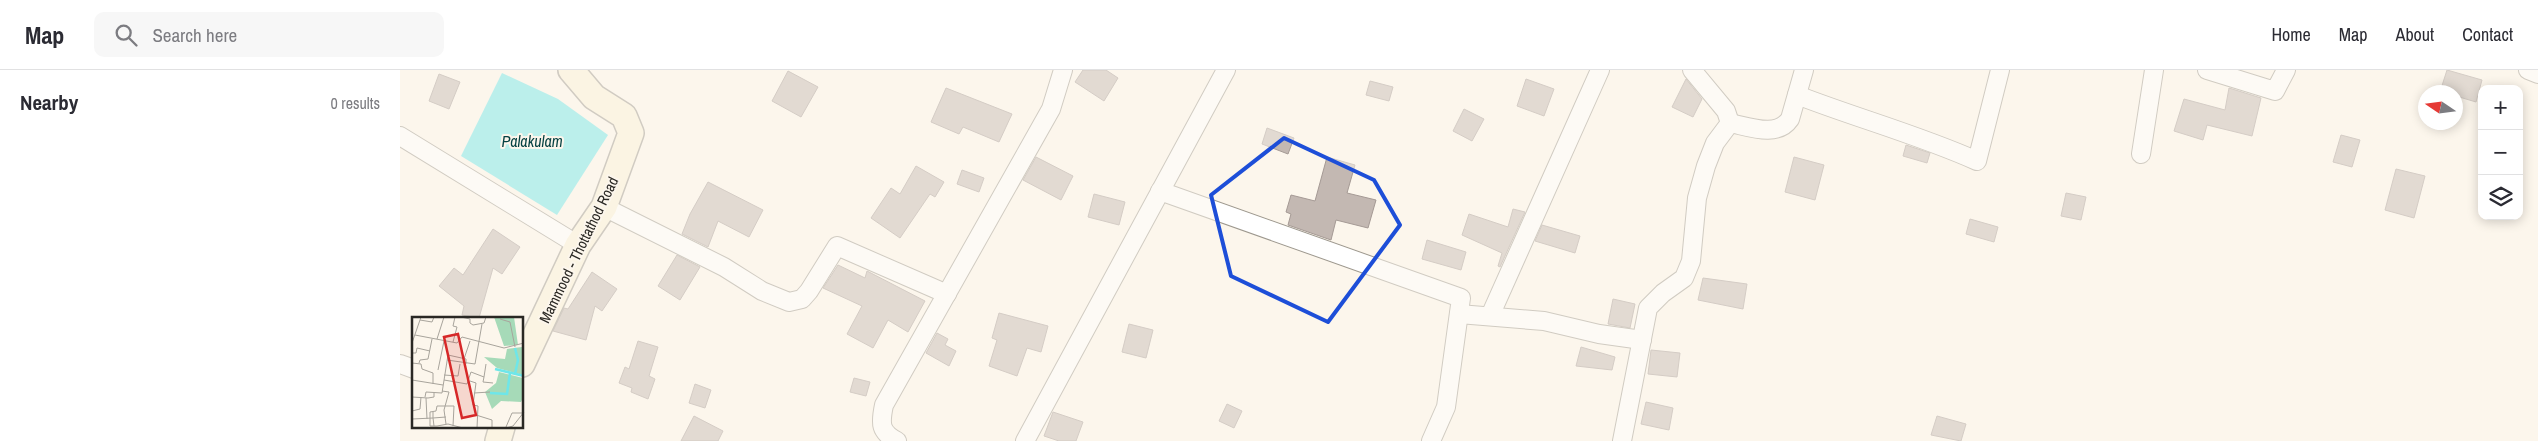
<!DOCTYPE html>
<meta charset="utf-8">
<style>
:root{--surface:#fff;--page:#f7f7f7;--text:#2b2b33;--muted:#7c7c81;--line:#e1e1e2}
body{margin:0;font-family:"Archivo Narrow",sans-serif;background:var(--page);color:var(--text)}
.controls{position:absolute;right:15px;top:15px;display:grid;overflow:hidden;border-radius:10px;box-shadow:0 2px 12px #0003}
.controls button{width:45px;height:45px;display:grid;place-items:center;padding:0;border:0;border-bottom:1px solid var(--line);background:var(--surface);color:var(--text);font:25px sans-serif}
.compass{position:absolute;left:2018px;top:15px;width:45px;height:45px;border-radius:50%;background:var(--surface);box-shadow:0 2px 12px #0003;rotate:283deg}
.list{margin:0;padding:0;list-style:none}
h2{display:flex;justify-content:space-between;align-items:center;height:65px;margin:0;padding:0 20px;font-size:21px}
h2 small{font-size:16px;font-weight:400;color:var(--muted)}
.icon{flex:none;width:28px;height:28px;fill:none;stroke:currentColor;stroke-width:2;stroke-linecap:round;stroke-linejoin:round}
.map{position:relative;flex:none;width:2138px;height:371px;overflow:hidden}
header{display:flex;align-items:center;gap:30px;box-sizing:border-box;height:70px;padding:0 25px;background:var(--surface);border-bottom:1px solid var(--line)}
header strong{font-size:24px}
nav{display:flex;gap:28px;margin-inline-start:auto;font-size:18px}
.search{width:350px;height:45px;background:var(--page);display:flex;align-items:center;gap:12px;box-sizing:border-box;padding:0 18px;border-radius:10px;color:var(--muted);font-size:19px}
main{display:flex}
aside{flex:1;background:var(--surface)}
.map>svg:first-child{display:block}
.water{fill:#6ee6e9}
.building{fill:#c3b8b2;stroke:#a59a95}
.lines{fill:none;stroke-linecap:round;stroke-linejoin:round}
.street-casing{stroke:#9d988e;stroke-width:20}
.secondary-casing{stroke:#9d988e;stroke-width:28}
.street{stroke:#fff;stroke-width:18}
.secondary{stroke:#faf2d8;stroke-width:25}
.marked{fill:none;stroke:#1d4ed8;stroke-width:4;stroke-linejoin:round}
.labels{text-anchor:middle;stroke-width:4;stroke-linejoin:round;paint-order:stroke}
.street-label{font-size:15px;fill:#2a2824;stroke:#fcf6ec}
.water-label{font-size:16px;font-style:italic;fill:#064142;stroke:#fcf6ec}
.inset-river{fill:none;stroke:#6ee6e9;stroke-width:2.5}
.inset-road{fill:none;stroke:#a8a49c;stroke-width:1}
.view{fill:#d62828;fill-opacity:0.15;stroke:#d62828;stroke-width:2.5}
.inset-edge{fill:none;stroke:#2a2824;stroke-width:2.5}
</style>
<header>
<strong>Map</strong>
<div class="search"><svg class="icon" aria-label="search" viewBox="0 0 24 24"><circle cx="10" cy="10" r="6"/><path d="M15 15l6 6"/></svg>Search here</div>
<nav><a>Home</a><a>Map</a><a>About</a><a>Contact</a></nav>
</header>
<main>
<aside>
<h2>Nearby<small>0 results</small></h2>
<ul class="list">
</ul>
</aside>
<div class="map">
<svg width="2138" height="371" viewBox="0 0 2138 371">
<rect width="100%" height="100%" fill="#fcf6ec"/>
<!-- water -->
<path class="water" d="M102 3 158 29 208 65 157 145 61 86Z"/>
<!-- building -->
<g class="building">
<path d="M683 0H706L718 8 704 31 675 12Z"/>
<path d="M2047 0 2082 10 2076 32 2056 26V22H2040Z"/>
<path d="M388 1 418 17 401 47 372 31Z"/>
<path d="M39 4 60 12 49 39 29 31Z"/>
<path d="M1126 9 1154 19 1144 46 1117 36Z"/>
<path d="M1286 9 1302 29 1293 47 1272 37Z"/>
<path d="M970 11 993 17 989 31 966 25Z"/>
<path d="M546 18 612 44 599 72 563 57 559 64 531 52Z"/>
<path d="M1829 18 1861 28 1852 66 1807 55 1803 70 1774 61 1784 29 1825 40Z"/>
<path d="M1064 39 1084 49 1072 71 1053 61Z"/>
<path d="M867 58 894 68 888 84 862 74Z"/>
<path d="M1941 65 1960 70 1952 97 1933 92Z"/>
<path d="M1506 75 1530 83 1527 93 1503 86Z"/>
<path d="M636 87 673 106 661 130 623 110Z"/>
<path d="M927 87 955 95 947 123 976 130 968 158 936 150 931 170 888 155 891 144 886 142 891 125 915 131Z"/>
<path d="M1394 87 1424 95 1415 130 1385 122Z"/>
<path d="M516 96 544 112 535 127 530 124 500 168 471 148 491 118 500 124Z"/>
<path d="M1996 99 2025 106 2014 148 1985 140Z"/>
<path d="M562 100 584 108 579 122 557 114Z"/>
<path d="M308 112 363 140 349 167 318 151 308 177 282 164 290 144Z"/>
<path d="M1666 123 1686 127 1681 150 1661 146Z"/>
<path d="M694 124 725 132 719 155 688 147Z"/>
<path d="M1113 139 1125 142 1100 197 1098 196 1102 183 1062 165 1069 144 1108 157Z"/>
<path d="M1570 149 1598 157 1594 172 1566 164Z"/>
<path d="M1142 155 1180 166 1175 183 1135 171Z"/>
<path d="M93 159 120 177 102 204 93 198 79 248 62 245 64 236 39 216 54 198 63 205Z"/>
<path d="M1027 170 1066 182 1061 200 1022 189Z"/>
<path d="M277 185 300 197 280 230 258 216Z"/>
<path d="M438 195 465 208 467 201 525 231 508 262 488 250 473 278 447 264 462 236 423 218Z"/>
<path d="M192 202 217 219 202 241 195 236 186 270 153 261 164 238 168 239Z"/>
<path d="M1303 208 1347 214 1343 239 1298 230Z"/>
<path d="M1213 229 1235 234 1230 258 1208 254Z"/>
<path d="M599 243 648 256 641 282 627 278 617 306 589 296 597 270 592 268Z"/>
<path d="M729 254 753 260 746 288 722 282Z"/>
<path d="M537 263 548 269 545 275 556 281 549 296 526 283Z"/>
<path d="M238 271 258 277 249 306 255 309 248 329 231 322 232 318 219 313 225 297 229 299Z"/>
<path d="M1181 277 1215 287 1212 300 1176 296Z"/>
<path d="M1251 280 1280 283 1277 307 1248 304Z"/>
<path d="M454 308 470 312 466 326 450 322Z"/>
<path d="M295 314 311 320 305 338 289 333Z"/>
<path d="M1246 332 1273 338 1269 360 1241 354Z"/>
<path d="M827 334 842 341 834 358 819 351Z"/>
<path d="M653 342 683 352 676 371H659L644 366Z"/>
<path d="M294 346 323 361 318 371H281Z"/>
<path d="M1537 346 1566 354 1561 371 1531 365Z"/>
</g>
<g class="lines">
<!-- street casing -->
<g class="street-casing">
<g id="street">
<path d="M1807 0 1875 21 1886 0"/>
<path d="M2128 0 2138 4"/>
<path d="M1397 25C1456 48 1519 65 1577 91L1600 0"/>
<path d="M1330 53C1350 57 1377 68 1390 49L1404 0"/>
<path d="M0 66 178 175"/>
<path d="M1741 84 1754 0"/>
<path d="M760 121 1061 228 1046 337 1031 371"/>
<path d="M204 137 324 197 362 221 389 232 402 229 409 221 437 176 547 224"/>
<path d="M1059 244 1144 251 1199 264 1242 270"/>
<path d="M1090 246 1200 0"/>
<path d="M0 294 14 299"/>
<path d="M497 371C480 362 480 354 484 335L651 39 663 0"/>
<path d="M625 371 826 0"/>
<path d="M1222 371 1248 238 1263 223 1284 208 1291 191 1297 128 1306 96 1315 73 1330 53 1326 41 1292 0"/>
</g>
</g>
<!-- secondary casing -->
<g class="secondary-casing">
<g id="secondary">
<path d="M122 294 178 175 204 137 231 63 224 46 194 27 171 0"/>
<path d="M98 371 102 357"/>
</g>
</g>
<!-- street -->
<use href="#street" class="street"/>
<!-- secondary -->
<use href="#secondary" class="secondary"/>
</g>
<!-- marked area -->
<path d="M0 0H2138V371H0ZM884 68 974 110 1000 155 928 252 831 206 811 125Z" fill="#fcf6ec" fill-opacity=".55" fill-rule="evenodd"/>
<path class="marked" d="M884 68 974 110 1000 155 928 252 831 206 811 125Z"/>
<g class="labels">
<!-- street labels -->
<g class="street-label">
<text transform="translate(179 180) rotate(-64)" y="5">Mammood - Thottathod Road</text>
</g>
<!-- water labels -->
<g class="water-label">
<text x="132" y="77">Palakulam</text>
</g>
</g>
<!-- overview -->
<g transform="translate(12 247)">
<rect width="111" height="111" fill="#fcf6ec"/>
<path d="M82 0H102L106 28 92 29ZM110 30 111 58 85 51 72 40 93 42 95 32ZM87 55 111 61V81L109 85 89 84 80 92 73 75 84 66Z" fill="#a6dab8"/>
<path class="inset-river" d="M83 52 112 59M103 57 106 43 103 31M78 76 95 77 98 56"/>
<path class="inset-road" d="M49 0 58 2V6L61 8 72 6 74 0M88 2 98 5 103 30M8 3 20 5 22 0M3 18 45 26 50 20 92 31 112 26M25 22 32 0M41 25 45 10 41 9 43 0M0 26 9 0M0 36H4L5 31 18 34M52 42 58 24M35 43 63 47 70 7M0 46 9 47 10 52 21 56V67M7 46 8 43 16 42 20 22M26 53 32 24M32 58 46 59 48 47M72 60 71 65 81 66M0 63 31 68M32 63 55 67 59 55 72 60 74 47M58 64 64 66 61 88 66 89 65 111M30 74 37 75 32 93 34 107M62 76 78 75M0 80 16 81 22 80V76M13 80 14 75 30 76 36 38 54 42V47M14 81 15 102M0 94 8 92 9 80M21 95V101L34 100M64 98 80 103V111M0 102 21 101 22 109H25M22 109H18V95L24 94 25 89H42L41 109M25 109 36 107 51 111M94 110 100 96H110M94 111 101 109 112 95"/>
<path class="view" d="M46 17 64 98 50 101 32 20Z"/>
<rect width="111" height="111" class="inset-edge"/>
</g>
</svg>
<div class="controls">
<button>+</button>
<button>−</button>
<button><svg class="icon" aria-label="layers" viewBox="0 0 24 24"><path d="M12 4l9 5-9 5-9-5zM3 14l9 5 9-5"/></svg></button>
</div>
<svg class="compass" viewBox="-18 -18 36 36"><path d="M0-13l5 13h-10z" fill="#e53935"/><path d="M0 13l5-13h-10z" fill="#7c7c81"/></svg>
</div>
</main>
